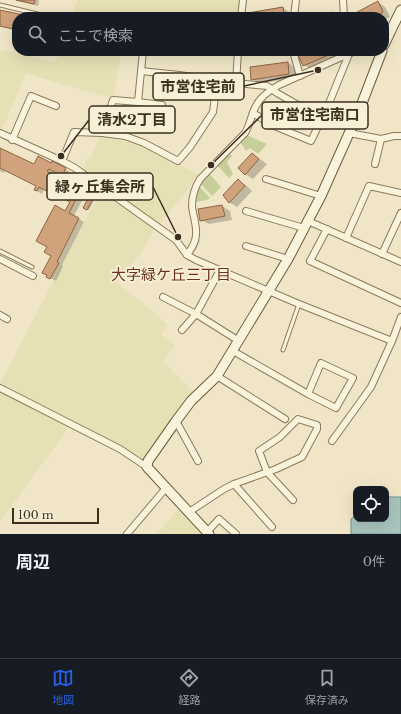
<!DOCTYPE html>
<html lang="ja">
<meta charset="utf-8">
<style>
:root{--surface:#171b24;--page:#242831;--text:#f1f3f6;--muted:#9ea1a6;--line:#363941;--accent:#2563eb}
body{margin:0;font-family:"Libre Baskerville","Noto Sans JP",serif;background:var(--page);color:var(--text)}
.controls{position:absolute;right:12px;bottom:12px;display:grid;overflow:hidden;border-radius:8px;box-shadow:0 4px 16px #0002}
.controls button{width:36px;height:36px;display:grid;place-items:center;padding:0;border:0;border-bottom:1px solid var(--line);background:var(--surface);color:var(--text);font:20px sans-serif}
.scale{position:absolute;left:12px;bottom:10px;width:87px;box-sizing:border-box;padding-left:4px;border:2px solid #3d3020;border-top:0;font-size:11px;line-height:14px;white-space:nowrap;color:#3d3020;-webkit-text-stroke:3px #f7f0d7;paint-order:stroke}
.list{margin:0;padding:0;list-style:none}
h2{display:flex;justify-content:space-between;align-items:center;height:52px;margin:0;padding:0 16px;font-size:17px}
h2 small{font-size:13px;font-weight:400;color:var(--muted)}
.icon{flex:none;width:22px;height:22px;fill:none;stroke:currentColor;stroke-width:2;stroke-linecap:round;stroke-linejoin:round}
.map{position:relative;flex:none;width:401px;height:534px;overflow:hidden}
.search{position:absolute;background:var(--surface);box-shadow:0 4px 16px #0002;left:12px;right:12px;top:12px;height:44px;display:flex;align-items:center;gap:10px;box-sizing:border-box;padding:0 14px;border-radius:16px;color:var(--muted);font-size:15px}
.sheet{height:124px;background:var(--surface)}
nav{display:flex;justify-content:space-around;align-items:center;box-sizing:border-box;height:56px;border-top:1px solid var(--line);background:var(--surface);font-size:11px;color:var(--muted)}
nav a{display:grid;justify-items:center;gap:2px}
nav .on{color:var(--accent)}
.map>svg:first-child{display:block}
.farmland{fill:#e6e1b4}
.green{fill:#c6cf9a}
.water{fill:#a9c4be;stroke:#6e938c}
.shadow{fill:#0003}
.building{fill:#d0a37c;stroke:#8e6340}
.lines{fill:none;stroke-linecap:round;stroke-linejoin:round}
.lane-casing{stroke:#8d795b;stroke-width:5}
.street-casing{stroke:#8d795b;stroke-width:8}
.secondary-casing{stroke:#6f5a3e;stroke-width:11}
.lane{stroke:#faf3db;stroke-width:3}
.street{stroke:#faf3db;stroke-width:6}
.secondary{stroke:#faf3db;stroke-width:9}
.labels{text-anchor:middle;stroke-width:3.5;stroke-linejoin:round;paint-order:stroke}
.neighbourhood-label{font-size:15px;fill:#6c321d;stroke:#f7f0d7}
.leader{fill:none;stroke:#3d3020;stroke-width:1.5}
.callout-dot{fill:#3d3020;stroke:#f7f0d7;stroke-width:1.5}
.callout{fill:#f7f0d7;stroke:#3d3020;stroke-width:1.5}
.callout-label{font-size:15px;text-anchor:middle;font-weight:bold;fill:#3d3020}
</style>
<div class="map">
<svg width="401" height="534" viewBox="0 0 401 534">
<rect width="100%" height="100%" fill="#f0e6c7"/>
<!-- farmland -->
<g class="farmland">
<path d="M77 0H238L237 17H176L168 16 153 17H71Z"/>
<path d="M0 50 53 62 64 51H122L113 98 61 84 26 73 2 130 0 129Z"/>
<path d="M100 137 119 140 142 146 199 175 159 225 83 170 87 158 92 156Z"/>
<path d="M101 191 125 209 155 229 140 254 117 283 144 304 168 325 161 334 175 346 163 361 194 393 146 458 143 459 133 452 127 450 0 386V384L32 322Z"/>
<path d="M0 392 18 399 70 426 0 522Z"/>
<path d="M180 507 204 534H157Z"/>
</g>
<!-- green -->
<g class="green">
<path d="M247 135 267 144 258 154 250 148 246 151 240 142Z"/>
<path d="M228 151 232 156 227 162 233 174 229 178 216 164Z"/>
<path d="M208 172 221 187 212 196 200 183Z"/>
<path d="M198 185 210 198 207 200 195 202Z"/>
</g>
<!-- water -->
<path class="water" d="M386 497H401V534H351V519L356 515V519H363L364 521 366 519H386Z"/>
<!-- shadow -->
<g class="shadow">
<path d="M14 0H39L38 6Z"/>
<path d="M378 2 385 7 390 17 384 20V17H350Z"/>
<path d="M283 8 291 13 292 17H250Z"/>
<path d="M249 51H285L256 55Z"/>
<path d="M310 51H343L345 56 312 69 304 65Z"/>
<path d="M288 63 296 68 297 78 260 83 252 79Z"/>
<path d="M0 149 34 166 52 164 65 169 70 172 67 178 54 171 52 175 60 179 61 177 67 181V182L71 185 73 183 87 191 74 216 84 222 62 265 63 266 56 281 47 276 66 212 71 202 60 197 59 200 50 195 51 193 44 189 42 194 35 190 37 186 6 170 4 173 0 171Z"/>
<path d="M252 154 260 159 267 164 253 179 245 174Z"/>
<path d="M238 181 246 185 252 191 237 207 229 202Z"/>
<path d="M93 190 98 193 89 210 84 208Z"/>
<path d="M222 206 230 211 232 220 209 224 201 220Z"/>
</g>
<!-- building -->
<g class="building">
<path d="M16 0H35L34 4Z"/>
<path d="M378 1 383 12 374 17H348Z"/>
<path d="M283 7 285 17H249L248 13Z"/>
<path d="M0 10 33 17H17V30L0 26Z"/>
<path d="M332 12 334 17H321Z"/>
<path d="M307 51H338L303 66 298 55Z"/>
<path d="M288 62 289 74 251 80 250 67Z"/>
<path d="M0 148 34 164 38 156 51 163 52 161 66 168 62 176 49 169 47 171 59 177 60 176 63 177 62 178 68 181 59 197 55 195 53 198 49 195 50 193 39 187 37 191 34 190 36 186 0 168Z"/>
<path d="M252 153 259 159 245 175 238 168Z"/>
<path d="M238 179 245 186 229 203 223 195Z"/>
<path d="M73 182 82 187 69 213 79 218 57 262 59 263 50 279 46 277 47 275 42 273 51 256 44 252 47 247 36 241 55 205 65 211 70 202 64 199 65 198 64 197 71 183 72 184Z"/>
<path d="M93 189 97 191 87 210 83 208Z"/>
<path d="M222 205 225 216 200 221 198 209Z"/>
</g>
<g class="lines">
<!-- lane casing -->
<g class="lane-casing">
<g id="lane">
<path d="M0 5 50 17"/>
<path d="M0 251 32 267"/>
<path d="M283 350 299 304"/>
</g>
</g>
<!-- street casing -->
<g class="street-casing">
<g id="street">
<path d="M343 0 344 17"/>
<path d="M241 17 243 0"/>
<path d="M294 17 296 0"/>
<path d="M293 51 300 76"/>
<path d="M141 71 179 75 236 83 267 86 277 93 298 105 359 111"/>
<path d="M236 83 238 51"/>
<path d="M138 102 162 105"/>
<path d="M253 113 272 125 311 141 327 108 349 54 348 53"/>
<path d="M0 133 62 161 75 168 176 240 187 255 196 260 299 304 392 341 401 317"/>
<path d="M102 133 125 136 144 143 178 161 190 147 213 112 217 81"/>
<path d="M349 133 381 139 394 136H401"/>
<path d="M12 140 31 96 56 106"/>
<path d="M62 161 74 132 102 133 113 100 138 102 143 51"/>
<path d="M375 164 381 139"/>
<path d="M266 179 321 196"/>
<path d="M246 211 304 228"/>
<path d="M308 221 401 262"/>
<path d="M327 229 310 261 401 303"/>
<path d="M346 238 369 186 401 193"/>
<path d="M246 246 288 259"/>
<path d="M382 254 401 213"/>
<path d="M187 255C191 249 196 243 196 235 197 225 193 216 192 206 192 196 195 187 200 179L245 133C250 125 251 115 256 106 260 97 270 90 279 85L355 51"/>
<path d="M0 259 33 276"/>
<path d="M163 297 196 314 239 341"/>
<path d="M0 315 7 319"/>
<path d="M182 330 196 314 220 270"/>
<path d="M233 351 308 394 336 408 353 378 321 363 308 394"/>
<path d="M217 376 285 419"/>
<path d="M0 388 120 449 147 467"/>
<path d="M176 421 198 461"/>
<path d="M332 441 371 387 392 341"/>
<path d="M234 484 272 527"/>
<path d="M189 512 224 489 234 484 276 469 302 457 317 429V425L298 419 280 437 259 451 267 472 293 500"/>
<path d="M207 532 219 519 236 534"/>
<path d="M127 534 166 488"/>
</g>
</g>
<!-- secondary casing -->
<g class="secondary-casing">
<g id="secondary">
<path d="M384 45 394 24 401 10"/>
<path d="M209 534 147 467 148 461 176 421 191 401 217 376 288 259 321 196 359 111 382 51"/>
</g>
</g>
<!-- lane -->
<use href="#lane" class="lane"/>
<!-- street -->
<use href="#street" class="street"/>
<!-- secondary -->
<use href="#secondary" class="secondary"/>
</g>
<g class="labels">
<!-- neighbourhood labels -->
<g class="neighbourhood-label">
<text x="171" y="280">大字緑ケ丘三丁目</text>
</g>
</g>
<!-- callouts -->
<path class="leader" d="M318 70L244 86M211 165L262 115M61 156L89 120M178 237L153 187"/>
<g class="callout-dot">
<circle cx="318" cy="70" r="4"/>
<circle cx="211" cy="165" r="4"/>
<circle cx="61" cy="156" r="4"/>
<circle cx="178" cy="237" r="4"/>
</g>
<g class="callout">
<rect x="153" y="73" width="91" height="27" rx="4"/>
<rect x="262" y="102" width="106" height="27" rx="4"/>
<rect x="89" y="106" width="86" height="27" rx="4"/>
<rect x="47" y="173" width="106" height="27" rx="4"/>
</g>
<g class="callout-label">
<text x="198" y="92">市営住宅前</text>
<text x="315" y="120">市営住宅南口</text>
<text x="132" y="125">清水2丁目</text>
<text x="100" y="192">緑ヶ丘集会所</text>
</g>
</svg>
<div class="controls">
<button><svg class="icon" aria-label="locate" viewBox="0 0 24 24"><circle cx="12" cy="12" r="6"/><path d="M12 2v4M12 18v4M2 12h4M18 12h4"/></svg></button>
</div>
<div class="scale">100 m</div>
<div class="search"><svg class="icon" aria-label="search" viewBox="0 0 24 24"><circle cx="10" cy="10" r="6"/><path d="M15 15l6 6"/></svg>ここで検索</div>
</div>
<section class="sheet">
<h2>周辺<small>0件</small></h2>
<ul class="list">
</ul>
</section>
<nav>
<a class="on"><svg class="icon" aria-label="map" viewBox="0 0 24 24"><path d="M3 6l6-2 6 2 6-2v14l-6 2-6-2-6 2zM9 4v14M15 6v14"/></svg>地図</a>
<a><svg class="icon" aria-label="directions" viewBox="0 0 24 24"><path d="M12 3l9 9-9 9-9-9zM9 14v-3h6M13 9l2 2-2 2"/></svg>経路</a>
<a><svg class="icon" aria-label="saved" viewBox="0 0 24 24"><path d="M7 4h10v16l-5-4-5 4z"/></svg>保存済み</a>
</nav>
